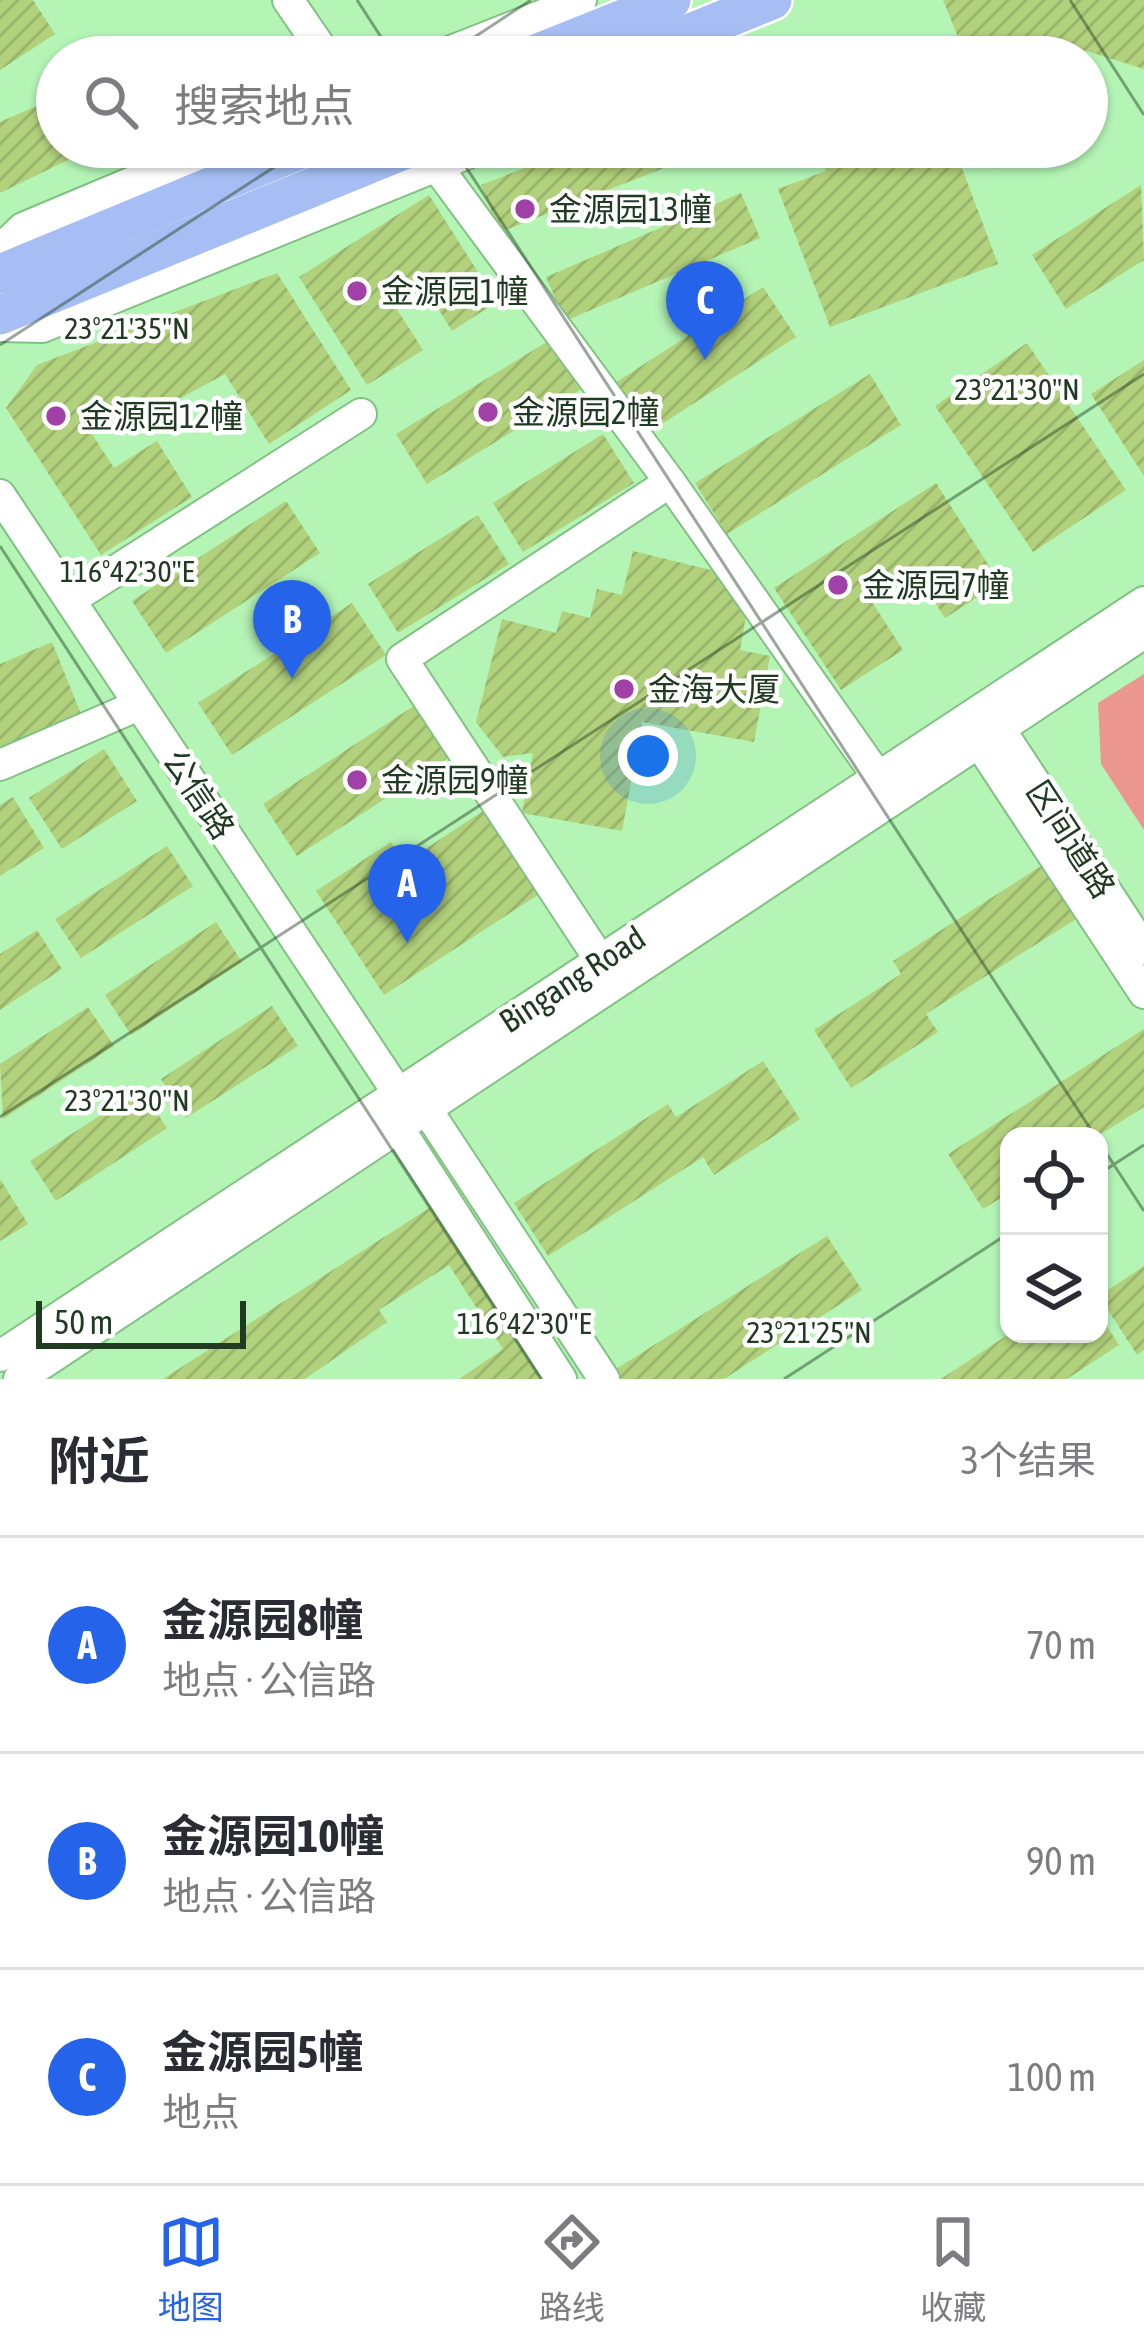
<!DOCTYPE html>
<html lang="zh">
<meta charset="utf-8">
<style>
:root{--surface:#fff;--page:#f2f2f3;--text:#2b2b33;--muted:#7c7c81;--line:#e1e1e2;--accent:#2563eb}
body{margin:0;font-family:"Asap Condensed","Noto Sans SC",sans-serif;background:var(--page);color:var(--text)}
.controls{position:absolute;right:36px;bottom:36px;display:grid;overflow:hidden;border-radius:24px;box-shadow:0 3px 9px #0004}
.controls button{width:108px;height:108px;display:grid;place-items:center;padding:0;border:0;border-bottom:3px solid var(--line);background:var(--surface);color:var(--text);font:60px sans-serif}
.scale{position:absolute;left:36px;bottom:30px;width:210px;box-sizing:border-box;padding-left:12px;border:6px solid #213b22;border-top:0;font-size:33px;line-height:42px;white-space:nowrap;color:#213b22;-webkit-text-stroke:9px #fff;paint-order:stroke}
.you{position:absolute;left:648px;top:756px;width:42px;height:42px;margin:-30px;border:9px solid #fff;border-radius:50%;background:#1a73e8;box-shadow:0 0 0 18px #1a73e833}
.badge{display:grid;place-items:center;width:78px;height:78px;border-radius:50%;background:var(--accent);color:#fff;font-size:39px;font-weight:700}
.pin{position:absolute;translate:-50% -99px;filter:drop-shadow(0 3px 6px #0008)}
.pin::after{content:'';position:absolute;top:63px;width:42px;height:36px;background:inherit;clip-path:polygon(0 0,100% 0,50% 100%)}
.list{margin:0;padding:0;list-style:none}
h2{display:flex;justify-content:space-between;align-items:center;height:156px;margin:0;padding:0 48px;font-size:51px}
h2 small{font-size:39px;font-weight:400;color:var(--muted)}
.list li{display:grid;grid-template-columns:78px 1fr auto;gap:36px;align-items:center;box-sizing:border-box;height:216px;padding:0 48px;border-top:3px solid var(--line)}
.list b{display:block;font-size:45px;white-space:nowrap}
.list p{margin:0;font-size:39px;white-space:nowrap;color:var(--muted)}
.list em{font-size:39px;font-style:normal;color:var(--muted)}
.icon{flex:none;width:66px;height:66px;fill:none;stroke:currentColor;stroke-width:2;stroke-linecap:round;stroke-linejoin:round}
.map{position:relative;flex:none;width:1144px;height:1379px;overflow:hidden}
.search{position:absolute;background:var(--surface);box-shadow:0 3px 9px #0004;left:36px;right:36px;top:36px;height:132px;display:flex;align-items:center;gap:30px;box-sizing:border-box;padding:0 42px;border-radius:66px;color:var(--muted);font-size:45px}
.sheet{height:804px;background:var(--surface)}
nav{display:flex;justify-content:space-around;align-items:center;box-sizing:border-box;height:168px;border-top:3px solid var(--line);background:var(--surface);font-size:33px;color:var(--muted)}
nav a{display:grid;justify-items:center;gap:6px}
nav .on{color:var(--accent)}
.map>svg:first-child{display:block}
.park{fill:#eb9790}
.building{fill:url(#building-hatch)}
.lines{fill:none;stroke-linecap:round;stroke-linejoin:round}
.minor-casing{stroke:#82c184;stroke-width:34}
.major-casing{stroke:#fff;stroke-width:44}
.minor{stroke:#fff;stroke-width:30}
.major{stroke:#a6bef4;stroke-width:39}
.ticks{fill:none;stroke:#213b22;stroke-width:3;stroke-opacity:0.45}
.poi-dot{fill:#a140a7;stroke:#fff;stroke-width:4.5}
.labels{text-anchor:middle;stroke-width:9;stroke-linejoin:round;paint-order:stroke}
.poi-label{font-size:33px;fill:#213b22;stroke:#fff;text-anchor:start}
.street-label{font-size:33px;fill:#213b22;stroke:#fff}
.ticks-label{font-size:30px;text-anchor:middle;fill:#213b22;stroke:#fff;stroke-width:9;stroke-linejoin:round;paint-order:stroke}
</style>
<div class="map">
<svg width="1144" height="1379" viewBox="0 0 1144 1379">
<defs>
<pattern id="building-hatch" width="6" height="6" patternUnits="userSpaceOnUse" patternTransform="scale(3)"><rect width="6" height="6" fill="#b2d17c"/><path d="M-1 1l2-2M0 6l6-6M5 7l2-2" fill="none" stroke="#99b46b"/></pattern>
</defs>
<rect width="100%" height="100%" fill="#b4f5b6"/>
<!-- park -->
<path class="park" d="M1144 674V830L1101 764 1098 703Z"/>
<!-- building -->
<g class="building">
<path d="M0 0H33L55 34 0 70Z"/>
<path d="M943 0H1144V69L1051 40 1007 57H966Z"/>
<path d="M57 97V147H95L0 193V122Z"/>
<path d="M578 147H718L500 232 481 185Z"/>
<path d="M829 147H954L998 264 830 327 778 189 826 171 818 151Z"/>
<path d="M987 147H1044L997 169Z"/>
<path d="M1141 185 1144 260 1066 309 1032 255Z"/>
<path d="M741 193 760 238 565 321 546 277Z"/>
<path d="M429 195 497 302 452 331 421 281 391 300 423 350 367 385 299 277Z"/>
<path d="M277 273 351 390 269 444 225 374 168 405 132 396 86 425 114 468 157 441 192 497 101 555 6 408 37 365Z"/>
<path d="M763 287 796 337 648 433 615 383Z"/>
<path d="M550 340 580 390 427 484 396 434Z"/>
<path d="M1027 343 1126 490 1033 552 935 406Z"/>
<path d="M1144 360V476L1091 394Z"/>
<path d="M870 374 901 425 727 534 695 483Z"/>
<path d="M603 434 634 483 523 552 493 503Z"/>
<path d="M936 483 1000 583 945 618 916 573 872 602 903 650 841 690 774 588Z"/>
<path d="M286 501 320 553 166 653 132 601Z"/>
<path d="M478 515 509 564 398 633 368 584Z"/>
<path d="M633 551 723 573 747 610 740 650 770 656 754 742 642 722 622 831 522 813 533 753 503 757 476 722 502 619 556 633 562 611 590 618 597 589 622 595Z"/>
<path d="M352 603 386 655 232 755 198 703Z"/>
<path d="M52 642 81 714 0 747V664Z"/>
<path d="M417 704 451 756 297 856 263 804Z"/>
<path d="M104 749 137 801 62 849 29 798Z"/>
<path d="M13 797 44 848 0 876V805Z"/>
<path d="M492 805 547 889 384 995 316 891 391 842 404 863Z"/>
<path d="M167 846 193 886 81 958 55 919Z"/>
<path d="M1047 862 1081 916 926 1014 938 1032 851 1088 814 1030 901 974 893 961Z"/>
<path d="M216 922 242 962 131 1035 105 995Z"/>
<path d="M37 930 62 969 0 1010V954Z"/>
<path d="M272 1006 298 1046 186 1118 161 1079Z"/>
<path d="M88 1007 114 1046 3 1119 0 1064Z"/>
<path d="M1144 1029V1107L1098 1136H1009V1193L983 1209 948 1154Z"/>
<path d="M763 1061 800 1119 714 1175 703 1157 548 1256 514 1203 668 1104 676 1117Z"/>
<path d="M141 1089 167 1128 56 1201 30 1161Z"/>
<path d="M0 1179 28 1224 0 1241Z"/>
<path d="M434 1205 549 1379H459L503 1349 449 1265 379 1310 387 1322 305 1379H163Z"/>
<path d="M827 1236 862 1290 724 1379H622L616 1369Z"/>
<path d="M1144 1266V1350L1137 1355 1099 1296Z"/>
<path d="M1099 1314 1119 1345 1067 1379H941L1009 1334H1099Z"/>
</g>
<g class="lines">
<!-- minor casing -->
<g class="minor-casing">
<g id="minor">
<path d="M288 0 327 57"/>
<path d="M436 57 581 0"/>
<path d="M704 57 733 16"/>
<path d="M426 152 670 482"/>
<path d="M0 250 23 228 216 147"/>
<path d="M0 326 42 327 483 147"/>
<path d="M0 495 398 1093"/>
<path d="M70 600 361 414"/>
<path d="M999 728 1144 949"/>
<path d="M978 741 1144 993"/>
<path d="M0 765 139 705"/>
<path d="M600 960 402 659 670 482 878 777"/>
<path d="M427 1110 604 1379"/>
<path d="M399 1129 561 1379"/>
<path d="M0 1356 1144 602"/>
<path d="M19 1379 1144 633"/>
</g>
</g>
<!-- major casing -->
<g class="major-casing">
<g id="major">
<path d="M528 57 671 0"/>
<path d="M631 57 772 0"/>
<path d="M0 274 306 147"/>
<path d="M0 315 411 147"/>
</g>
</g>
<!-- minor -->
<use href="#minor" class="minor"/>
<!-- major -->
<use href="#major" class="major"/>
</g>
<!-- ticks -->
<path class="ticks" d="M357 0 394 57M1070 0 1144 115M444 57 531 0M453 147 1095 1136M0 345 305 147M0 546 541 1379M0 1117 1144 374M1099 1142 1144 1211M1099 1174 1144 1145M784 1379 1009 1233"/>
<!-- markers -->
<g class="poi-dot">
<circle cx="525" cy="209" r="12"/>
<circle cx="357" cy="291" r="12"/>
<circle cx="488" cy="412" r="12"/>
<circle cx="56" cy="416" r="12"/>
<circle cx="838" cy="585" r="12"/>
<circle cx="624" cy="689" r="12"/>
<circle cx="357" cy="780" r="12"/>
</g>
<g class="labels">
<!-- poi labels -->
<g class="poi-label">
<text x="549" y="221">金源园13幢</text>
<text x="381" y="303">金源园1幢</text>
<text x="512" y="424">金源园2幢</text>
<text x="80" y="428">金源园12幢</text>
<text x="862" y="597">金源园7幢</text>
<text x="648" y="701">金海大厦</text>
<text x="381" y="792">金源园9幢</text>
</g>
<!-- street labels -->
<g class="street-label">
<text transform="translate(199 794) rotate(56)" y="12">公信路</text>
<text transform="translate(1071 839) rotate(57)" y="12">区间道路</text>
<text transform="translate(572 979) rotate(-33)" y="12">Bingang Road</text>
</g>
</g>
<g class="ticks-label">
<text x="127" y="339">23°21'35"N</text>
<text x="1017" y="400">23°21'30"N</text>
<text x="127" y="582">116°42'30"E</text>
<text x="127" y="1111">23°21'30"N</text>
<text x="524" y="1334">116°42'30"E</text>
<text x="809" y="1343">23°21'25"N</text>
</g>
</svg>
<div class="controls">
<button><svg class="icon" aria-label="locate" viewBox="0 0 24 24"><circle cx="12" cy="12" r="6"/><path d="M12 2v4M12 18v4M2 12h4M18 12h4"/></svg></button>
<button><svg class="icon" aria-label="layers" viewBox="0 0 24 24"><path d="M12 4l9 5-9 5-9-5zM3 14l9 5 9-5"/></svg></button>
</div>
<div class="scale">50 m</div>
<div class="you"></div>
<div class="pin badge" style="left:407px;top:943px">A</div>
<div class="pin badge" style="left:292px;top:679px">B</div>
<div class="pin badge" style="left:705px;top:360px">C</div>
<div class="search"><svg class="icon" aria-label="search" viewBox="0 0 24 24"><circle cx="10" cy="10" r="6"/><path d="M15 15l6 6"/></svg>搜索地点</div>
</div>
<section class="sheet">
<h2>附近<small>3个结果</small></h2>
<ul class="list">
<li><span class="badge">A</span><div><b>金源园8幢</b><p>地点 · 公信路</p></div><em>70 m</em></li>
<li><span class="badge">B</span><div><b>金源园10幢</b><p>地点 · 公信路</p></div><em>90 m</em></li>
<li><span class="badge">C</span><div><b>金源园5幢</b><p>地点</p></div><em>100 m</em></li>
</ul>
</section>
<nav>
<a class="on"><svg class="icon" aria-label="map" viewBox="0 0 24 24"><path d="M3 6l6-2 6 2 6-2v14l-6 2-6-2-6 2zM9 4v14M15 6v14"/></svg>地图</a>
<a><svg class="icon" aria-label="directions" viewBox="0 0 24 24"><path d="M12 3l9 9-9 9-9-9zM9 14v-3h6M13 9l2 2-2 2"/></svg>路线</a>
<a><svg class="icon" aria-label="saved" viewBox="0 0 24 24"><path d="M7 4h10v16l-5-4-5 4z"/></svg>收藏</a>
</nav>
